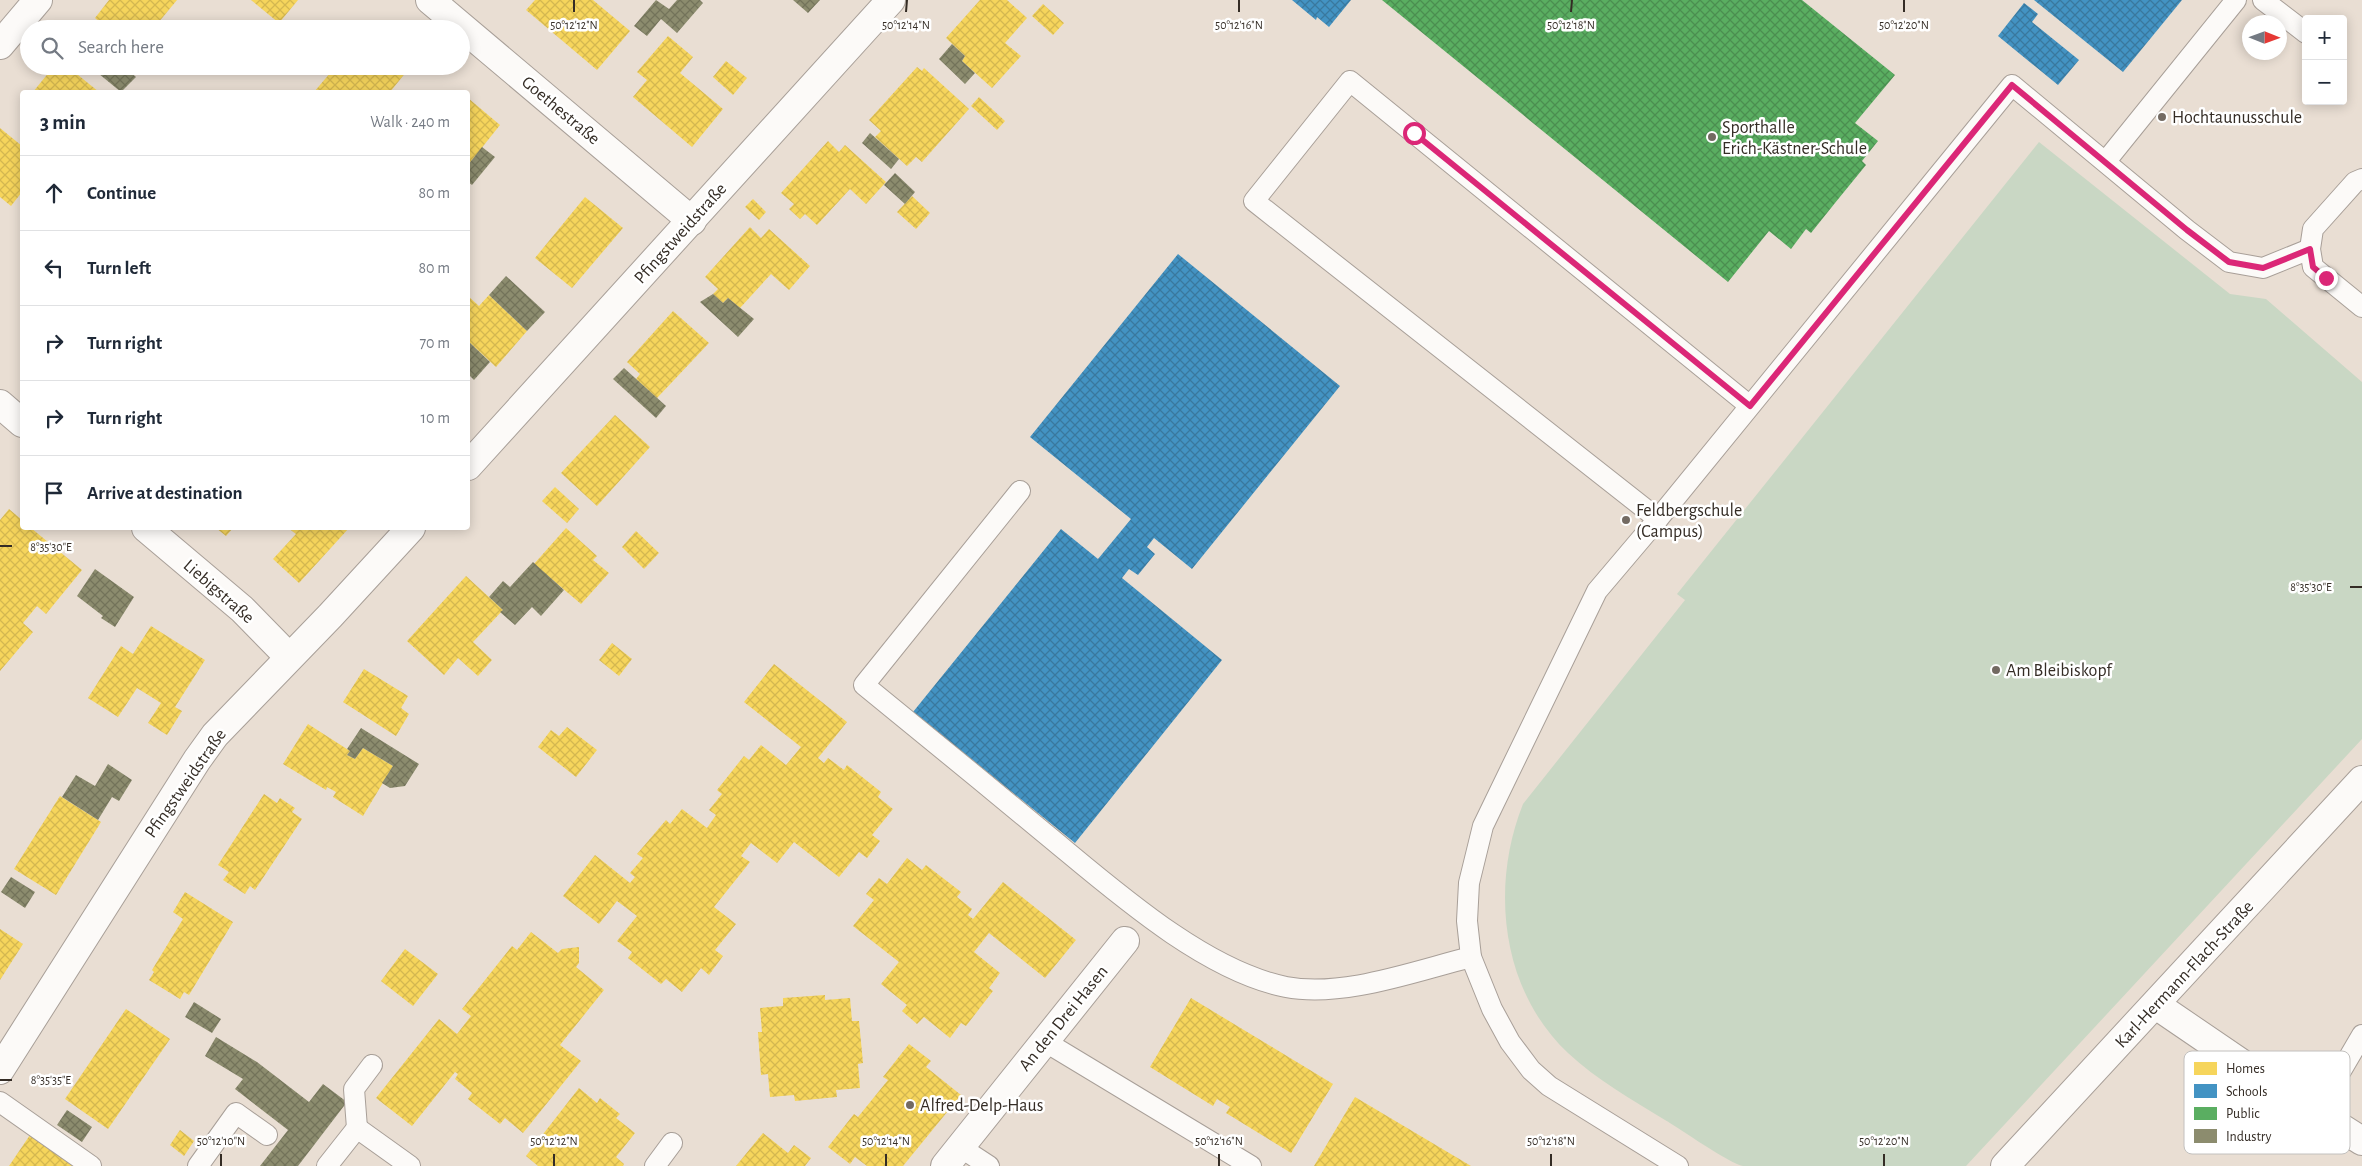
<!DOCTYPE html>
<meta charset="utf-8">
<style>
:root{--surface:#fff;--page:#f2f2f3;--text:#1f2937;--muted:#747a83;--line:#e0e1e3}
body{margin:0;font-family:"Alegreya Sans",sans-serif;background:var(--page);color:var(--text)}
.controls{position:absolute;right:15px;top:15px;display:grid;overflow:hidden;border-radius:5px;box-shadow:0 2px 12px #0003}
.controls button{width:45px;height:45px;display:grid;place-items:center;padding:0;border:0;border-bottom:1px solid var(--line);background:var(--surface);color:var(--text);font:25px sans-serif}
.compass{position:absolute;left:2242px;top:15px;width:45px;height:45px;border-radius:50%;background:var(--surface);box-shadow:0 2px 12px #0003;rotate:91deg}
.stop{position:absolute;width:15px;height:15px;margin:-11px;border:4px solid #db2777;border-radius:50%;background:#fff}
.stop.end{background:#db2777;border-color:#fff;box-shadow:0 1px 5px #0008}
.list{margin:0;padding:0;list-style:none}
h2{display:flex;justify-content:space-between;align-items:center;height:65px;margin:0;padding:0 20px;font-size:21px}
h2 small{font-size:16px;font-weight:400;color:var(--muted)}
.list li{display:grid;grid-template-columns:32px 1fr auto;gap:15px;align-items:center;box-sizing:border-box;height:75px;padding:0 20px;border-top:1px solid var(--line)}
.list b{display:block;font-size:19px;white-space:nowrap}
.list em{font-size:16px;font-style:normal;color:var(--muted)}
.icon{flex:none;width:28px;height:28px;fill:none;stroke:currentColor;stroke-width:2;stroke-linecap:round;stroke-linejoin:round}
.map{position:relative;flex:none;width:2362px;height:1166px;overflow:hidden}
.search{position:absolute;background:var(--surface);box-shadow:0 2px 12px #0003;left:20px;top:20px;width:450px;height:55px;display:flex;align-items:center;gap:12px;box-sizing:border-box;padding:0 18px;border-radius:28px;color:var(--muted);font-size:19px}
.panel{position:absolute;background:var(--surface);box-shadow:0 2px 12px #0003;left:20px;top:90px;width:450px;height:440px;border-radius:5px}
.map>svg:first-child{display:block}
.garden{fill:#c9d7c4}
.homes{fill:url(#homes-cross-hatch)}
.schools{fill:url(#schools-cross-hatch)}
.public{fill:url(#public-cross-hatch)}
.industry{fill:url(#industry-cross-hatch)}
.lines{fill:none;stroke-linecap:round;stroke-linejoin:round}
.lane-casing{stroke:#a89f98;stroke-width:22}
.street-casing{stroke:#a89f98;stroke-width:30}
.lane{stroke:#fcfaf8;stroke-width:20}
.street{stroke:#fcfaf8;stroke-width:28}
.route{stroke:#db2777;stroke-width:6}
.ticks{fill:none;stroke:#342c25;stroke-width:2}
.poi-dot{fill:#736a62;stroke:#fff;stroke-width:2}
.labels{text-anchor:middle;stroke-width:5;stroke-linejoin:round;paint-order:stroke}
.street-label{font-size:18px;fill:#342c25;stroke:#fff}
.poi-label{font-size:18px;fill:#342c25;stroke:#fff;text-anchor:start}
.key{fill:#fff;stroke:#c2c0be;stroke-width:1}
.key-label{font-size:14px;fill:#342c25}
.ticks-label{font-size:12px;text-anchor:middle;fill:#342c25;stroke:#fff;stroke-width:5;stroke-linejoin:round;paint-order:stroke}
</style>
<div class="map">
<svg width="2362" height="1166" viewBox="0 0 2362 1166">
<defs>
<pattern id="homes-cross-hatch" width="8" height="8" patternUnits="userSpaceOnUse" patternTransform="scale(1.25)"><rect width="8" height="8" fill="#f6d55c"/><path d="M0 0l8 8M0 8l8-8" fill="none" stroke="#d4b750"/></pattern>
<pattern id="schools-cross-hatch" width="8" height="8" patternUnits="userSpaceOnUse" patternTransform="scale(1.25)"><rect width="8" height="8" fill="#4393c3"/><path d="M0 0l8 8M0 8l8-8" fill="none" stroke="#39789e"/></pattern>
<pattern id="public-cross-hatch" width="8" height="8" patternUnits="userSpaceOnUse" patternTransform="scale(1.25)"><rect width="8" height="8" fill="#5aae61"/><path d="M0 0l8 8M0 8l8-8" fill="none" stroke="#4b8e50"/></pattern>
<pattern id="industry-cross-hatch" width="8" height="8" patternUnits="userSpaceOnUse" patternTransform="scale(1.25)"><rect width="8" height="8" fill="#8c8c6e"/><path d="M0 0l8 8M0 8l8-8" fill="none" stroke="#73735a"/></pattern>
</defs>
<rect width="100%" height="100%" fill="#e9ded3"/>
<!-- garden -->
<path class="garden" d="M2039 142 2230 294 2266 299 2362 382V739L1966 1166C1914 1166 1863 1166 1811 1166 1790 1166 1762 1166 1743 1166 1730 1164 1679 1128 1665 1120 1631 1099 1597 1080 1568 1053 1501 990 1490 887 1523 804L1685 600 1677 594Z"/>
<!-- homes -->
<g class="homes">
<path d="M109 0H177L153 29H108L95 18Z"/>
<path d="M251 0H298L279 23Z"/>
<path d="M535 0H593L630 31 597 70 526 10Z"/>
<path d="M980 0H1007L1027 18 1005 43 1021 56 992 88 962 61 965 56 946 38Z"/>
<path d="M1043 4 1064 23 1053 35 1032 16Z"/>
<path d="M668 36 693 57 680 73 723 109 692 147 633 97 647 80 637 72Z"/>
<path d="M726 61 747 78 733 95 713 77Z"/>
<path d="M54 66H67L99 92H33Z"/>
<path d="M336 66 348 74 352 70 348 66H411L390 92H314Z"/>
<path d="M917 67 922 71 924 68 969 109 922 162 916 157 907 166 875 137 881 131 869 120Z"/>
<path d="M979 97 1005 121 997 130 971 106Z"/>
<path d="M468 98 500 125 468 165Z"/>
<path d="M0 128 22 146V192L11 206 0 197Z"/>
<path d="M828 141 839 152 845 145 886 182 866 204 850 189 817 225 805 214 800 219 789 209 794 204 781 193Z"/>
<path d="M912 196 930 213 916 229 897 212Z"/>
<path d="M585 197 623 228 572 288 535 258Z"/>
<path d="M753 199 766 212 759 220 745 207Z"/>
<path d="M750 227 761 238 769 229 810 266 789 290 771 274 740 308 728 298 723 303 713 294 718 289 705 277Z"/>
<path d="M489 295 527 331 496 367 468 341V296L479 306Z"/>
<path d="M673 311 709 343 657 398 636 379 640 374 627 362Z"/>
<path d="M615 415 650 447 597 506 561 473Z"/>
<path d="M555 487 579 509 567 523 542 501Z"/>
<path d="M9 509 22 520V528H31L82 570 46 614 37 606 23 623 33 632 0 671V520Z"/>
<path d="M216 528H233L226 536Z"/>
<path d="M288 528H349L299 583 273 559 296 534Z"/>
<path d="M566 528 597 556 593 560 609 573 581 604 534 564Z"/>
<path d="M636 531 659 553 644 569 622 547Z"/>
<path d="M466 576 503 610 473 642 492 660 478 676 458 658 444 675 407 641Z"/>
<path d="M151 626 205 660 175 707 182 711 167 735 148 723 161 703 137 688 118 717 88 698 121 646 133 654Z"/>
<path d="M612 643 632 659 619 676 599 660Z"/>
<path d="M774 664 847 722 818 758 824 763 828 758 844 770 847 765 881 792 878 797 893 809 872 835 880 841 867 858 859 852 839 877 794 842 777 863 751 843 741 856 750 862 714 907 736 924 715 950 723 956 709 975 701 968 682 992 666 979 661 984 628 958 632 952 617 941 637 916 617 901 599 924 563 896 595 855 630 883 635 877 630 873 643 858 637 854 666 820 670 824 682 809 707 828 716 815 709 810 722 794 717 790 744 756 749 760 761 745 786 765 801 747 744 702Z"/>
<path d="M364 669 408 696 401 708 409 714 396 736 343 702Z"/>
<path d="M308 724 350 751 347 755 355 759 363 748 393 766 363 816 333 797 336 792 327 787 326 790 283 764Z"/>
<path d="M567 727 597 750 576 777 538 747 551 730 559 736Z"/>
<path d="M264 794 277 803 280 798 295 808 292 812 302 819 255 890 250 886 245 894 223 880 229 872 218 865Z"/>
<path d="M60 796 101 822 56 895 14 869Z"/>
<path d="M907 858 922 870 926 865 961 892 957 897 972 909 968 915 973 919 1003 882 1076 940 1045 978 989 933 974 952 1000 973 989 988 993 991 966 1026 961 1023 950 1038 924 1017 917 1024 902 1011 907 1005 881 984 899 962 853 926 874 900 866 894 879 878 887 884Z"/>
<path d="M185 892 233 922 189 995 184 992 180 999 149 980 154 972 152 970 183 919 173 912Z"/>
<path d="M0 929 23 944 0 980Z"/>
<path d="M531 932 558 953 562 949 579 947V963L576 967 604 990 560 1045 581 1061 523 1133 505 1118 500 1124 468 1099 472 1093 455 1079 458 1074 455 1072 412 1126 376 1098 439 1019 457 1034 471 1016 462 1009 512 946 517 950Z"/>
<path d="M405 949 438 974 413 1006 381 981Z"/>
<path d="M825 995V1000L850 998 852 1021H859L863 1063 858 1064 860 1088 836 1090 837 1097 795 1101 794 1095 770 1097 768 1074 761 1075 758 1032H762L760 1008 783 1006V998Z"/>
<path d="M1191 998 1333 1084 1291 1153 1226 1113 1230 1107 1217 1099 1213 1106 1150 1067Z"/>
<path d="M126 1009 170 1039 108 1129 65 1099Z"/>
<path d="M909 1044 931 1061 926 1067 961 1095 903 1166H867L855 1157 850 1164 828 1147 854 1114 858 1117 888 1080 883 1077Z"/>
<path d="M579 1088 597 1103 600 1098 620 1114 616 1118 635 1133 616 1157 624 1164 623 1166H538L526 1156Z"/>
<path d="M1355 1097 1471 1166H1314Z"/>
<path d="M180 1130 194 1141 184 1156 170 1145Z"/>
<path d="M763 1133 788 1153 794 1145 811 1158 805 1166H736Z"/>
<path d="M30 1135 76 1166H9Z"/>
</g>
<!-- schools -->
<g class="schools">
<path d="M1292 0H1351L1329 27 1317 17 1316 20Z"/>
<path d="M2034 0H2182L2123 72Z"/>
<path d="M2024 3 2038 14 2032 22 2079 60 2058 85 1998 36Z"/>
<path d="M1178 254 1340 386 1192 569 1154 538 1147 547 1155 554 1138 575 1129 569 1122 578 1222 660 1075 843 913 712 1061 529 1098 559 1131 519 1030 437Z"/>
</g>
<!-- public -->
<path class="public" d="M1382 0H1802L1895 75 1855 123 1878 141 1862 161 1866 165 1835 203 1811 233 1806 229 1791 249 1769 231 1728 282Z"/>
<!-- industry -->
<g class="industry">
<path d="M656 0 669 9 677 0H700L703 3 677 33 661 19 647 36 634 26Z"/>
<path d="M793 0H820L808 13Z"/>
<path d="M952 44 965 56 962 61 975 73 965 84 939 59Z"/>
<path d="M96 66H123L136 77 121 92 93 69Z"/>
<path d="M870 133 899 159 891 169 862 143Z"/>
<path d="M482 147 495 157 472 185 468 182V165Z"/>
<path d="M895 173 915 192 905 204 884 185Z"/>
<path d="M506 276 545 312 527 331 489 295Z"/>
<path d="M713 294 723 303 728 298 754 319 738 337 700 302Z"/>
<path d="M468 341 490 362 474 380 468 374Z"/>
<path d="M624 368 666 406 656 418 613 379Z"/>
<path d="M533 562 564 590 541 616 532 607 515 625 500 612 503 610 489 597 503 581 510 587Z"/>
<path d="M95 569 134 597 115 627 101 618 103 616 77 596Z"/>
<path d="M361 728 419 764 405 786 390 788 382 783 393 766 363 748 355 759 347 755 350 751 347 749Z"/>
<path d="M108 764 132 780 119 801 112 797 98 820 62 797 76 775 95 786Z"/>
<path d="M11 877 35 892 25 908 1 892Z"/>
<path d="M194 1002 221 1019 212 1033 185 1017Z"/>
<path d="M216 1037 257 1062 309 1102 323 1084 347 1102 298 1166H260L288 1130 235 1089 243 1079 205 1056Z"/>
<path d="M67 1110 92 1127 82 1142 57 1125Z"/>
</g>
<g class="lines">
<!-- lane casing -->
<g class="lane-casing">
<g id="lane">
<path d="M2263 0 2306 33"/>
<path d="M2106 161 2236 0"/>
<path d="M2362 179 2355 182 2313 229 2310 249 2313 267 2362 307"/>
<path d="M1750 406 1350 81 1254 201 1658 519 2012 85 2187 230 2229 262 2263 268 2310 249"/>
<path d="M1020 491 864 685C923 733 983 782 1042 831 1108 885 1201 970 1286 987 1343 998 1415 971 1471 957"/>
<path d="M1658 519 1597 591 1483 826 1469 883 1467 921 1471 957 1492 1009 1510 1042 1531 1070 1549 1086 1678 1166"/>
<path d="M1044 1041 1251 1166"/>
<path d="M0 1102 91 1166"/>
<path d="M2311 1108 2338 1076 2362 1035"/>
<path d="M357 1128 354 1089 372 1065"/>
<path d="M960 1147 989 1166"/>
<path d="M198 1166 236 1113 267 1135"/>
<path d="M327 1166 357 1128 410 1166"/>
<path d="M655 1166 672 1143"/>
</g>
</g>
<!-- street casing -->
<g class="street-casing">
<g id="street">
<path d="M430 0 692 221"/>
<path d="M0 45 38 0"/>
<path d="M0 404 22 423"/>
<path d="M468 466 891 0"/>
<path d="M146 528 242 609 289 657"/>
<path d="M2156 1005 2266 1080 2362 1141"/>
<path d="M0 1070 197 760 215 735 330 616 411 528"/>
<path d="M945 1166 1125 941"/>
<path d="M2005 1166 2362 780"/>
</g>
</g>
<!-- lane -->
<use href="#lane" class="lane"/>
<!-- street -->
<use href="#street" class="street"/>
</g>
<g class="lines">
<!-- route -->
<path class="route" d="M1414 133 1750 406 2012 85 2187 230 2229 262 2263 268 2310 249 2313 267 2326 278"/>
</g>
<!-- ticks -->
<path class="ticks" d="M574 12V0M906 12 907 0M1239 12V0M1571 12 1572 0M1904 12V0M0 546H12M2350 587H2362M0 1080H12M221 1166V1154M554 1166V1154M886 1166V1154M1219 1166V1154M1551 1166V1154M1884 1166V1154"/>
<!-- markers -->
<g class="poi-dot">
<circle cx="2162" cy="117" r="5"/>
<circle cx="1712" cy="137" r="5"/>
<circle cx="1626" cy="520" r="5"/>
<circle cx="1996" cy="670" r="5"/>
<circle cx="910" cy="1105" r="5"/>
</g>
<g class="labels">
<!-- street labels -->
<g class="street-label">
<text transform="translate(561 110) rotate(40)" y="6">Goethestraße</text>
<text transform="translate(680 233) rotate(-48)" y="6">Pfingstweidstraße</text>
<text transform="translate(219 591) rotate(41)" y="6">Liebigstraße</text>
<text transform="translate(185 783) rotate(-55)" y="6">Pfingstweidstraße</text>
<text transform="translate(2184 974) rotate(-47)" y="6">Karl-Hermann-Flach-Straße</text>
<text transform="translate(1063 1018) rotate(-51)" y="6">An den Drei Hasen</text>
</g>
<!-- poi labels -->
<g class="poi-label">
<text x="2172" y="123">Hochtaunusschule</text>
<text x="1722" y="133">Sporthalle<tspan x="1722" dy="21">Erich-Kästner-Schule</tspan></text>
<text x="1636" y="516">Feldbergschule<tspan x="1636" dy="21">(Campus)</tspan></text>
<text x="2006" y="676">Am Bleibiskopf</text>
<text x="920" y="1111">Alfred-Delp-Haus</text>
</g>
</g>
<!-- legend -->
<rect x="2184" y="1051" width="166" height="103" rx="8" class="key"/>
<rect x="2194" y="1062" width="23" height="13" fill="#f6d55c"/>
<rect x="2194" y="1084" width="23" height="14" fill="#4393c3"/>
<rect x="2194" y="1107" width="23" height="13" fill="#5aae61"/>
<rect x="2194" y="1129" width="23" height="14" fill="#8c8c6e"/>
<g class="key-label">
<text x="2226" y="1073">Homes</text>
<text x="2226" y="1096">Schools</text>
<text x="2226" y="1118">Public</text>
<text x="2226" y="1141">Industry</text>
</g>
<g class="ticks-label">
<text x="574" y="29">50°12'12"N</text>
<text x="906" y="29">50°12'14"N</text>
<text x="1239" y="29">50°12'16"N</text>
<text x="1571" y="29">50°12'18"N</text>
<text x="1904" y="29">50°12'20"N</text>
<text x="51" y="551">8°35'30"E</text>
<text x="2311" y="591">8°35'30"E</text>
<text x="51" y="1084">8°35'35"E</text>
<text x="221" y="1145">50°12'10"N</text>
<text x="554" y="1145">50°12'12"N</text>
<text x="886" y="1145">50°12'14"N</text>
<text x="1219" y="1145">50°12'16"N</text>
<text x="1551" y="1145">50°12'18"N</text>
<text x="1884" y="1145">50°12'20"N</text>
</g>
</svg>
<div class="controls">
<button>+</button>
<button>−</button>
</div>
<svg class="compass" viewBox="-18 -18 36 36"><path d="M0-13l5 13h-10z" fill="#e53935"/><path d="M0 13l5-13h-10z" fill="#747a83"/></svg>
<div class="stop" style="left:1414px;top:133px"></div>
<div class="stop end" style="left:2326px;top:278px"></div>
<div class="search"><svg class="icon" aria-label="search" viewBox="0 0 24 24"><circle cx="10" cy="10" r="6"/><path d="M15 15l6 6"/></svg>Search here</div>
<section class="panel">
<h2>3 min<small>Walk · 240 m</small></h2>
<ul class="list">
<li><svg class="icon" aria-label="ahead" viewBox="0 0 24 24"><path d="M12 20V5M6 11l6-6 6 6"/></svg><div><b>Continue</b></div><em>80 m</em></li>
<li><svg class="icon" aria-label="left" viewBox="0 0 24 24"><path d="M17 20v-9H6M10 6l-5 5 5 5"/></svg><div><b>Turn left</b></div><em>80 m</em></li>
<li><svg class="icon" aria-label="right" viewBox="0 0 24 24"><path d="M7 20v-9h11M14 6l5 5-5 5"/></svg><div><b>Turn right</b></div><em>70 m</em></li>
<li><svg class="icon" aria-label="right" viewBox="0 0 24 24"><path d="M7 20v-9h11M14 6l5 5-5 5"/></svg><div><b>Turn right</b></div><em>10 m</em></li>
<li><svg class="icon" aria-label="arrive" viewBox="0 0 24 24"><path d="M6 21V4h12l-3 4 3 4H6"/></svg><div><b>Arrive at destination</b></div></li>
</ul>
</section>
</div>
